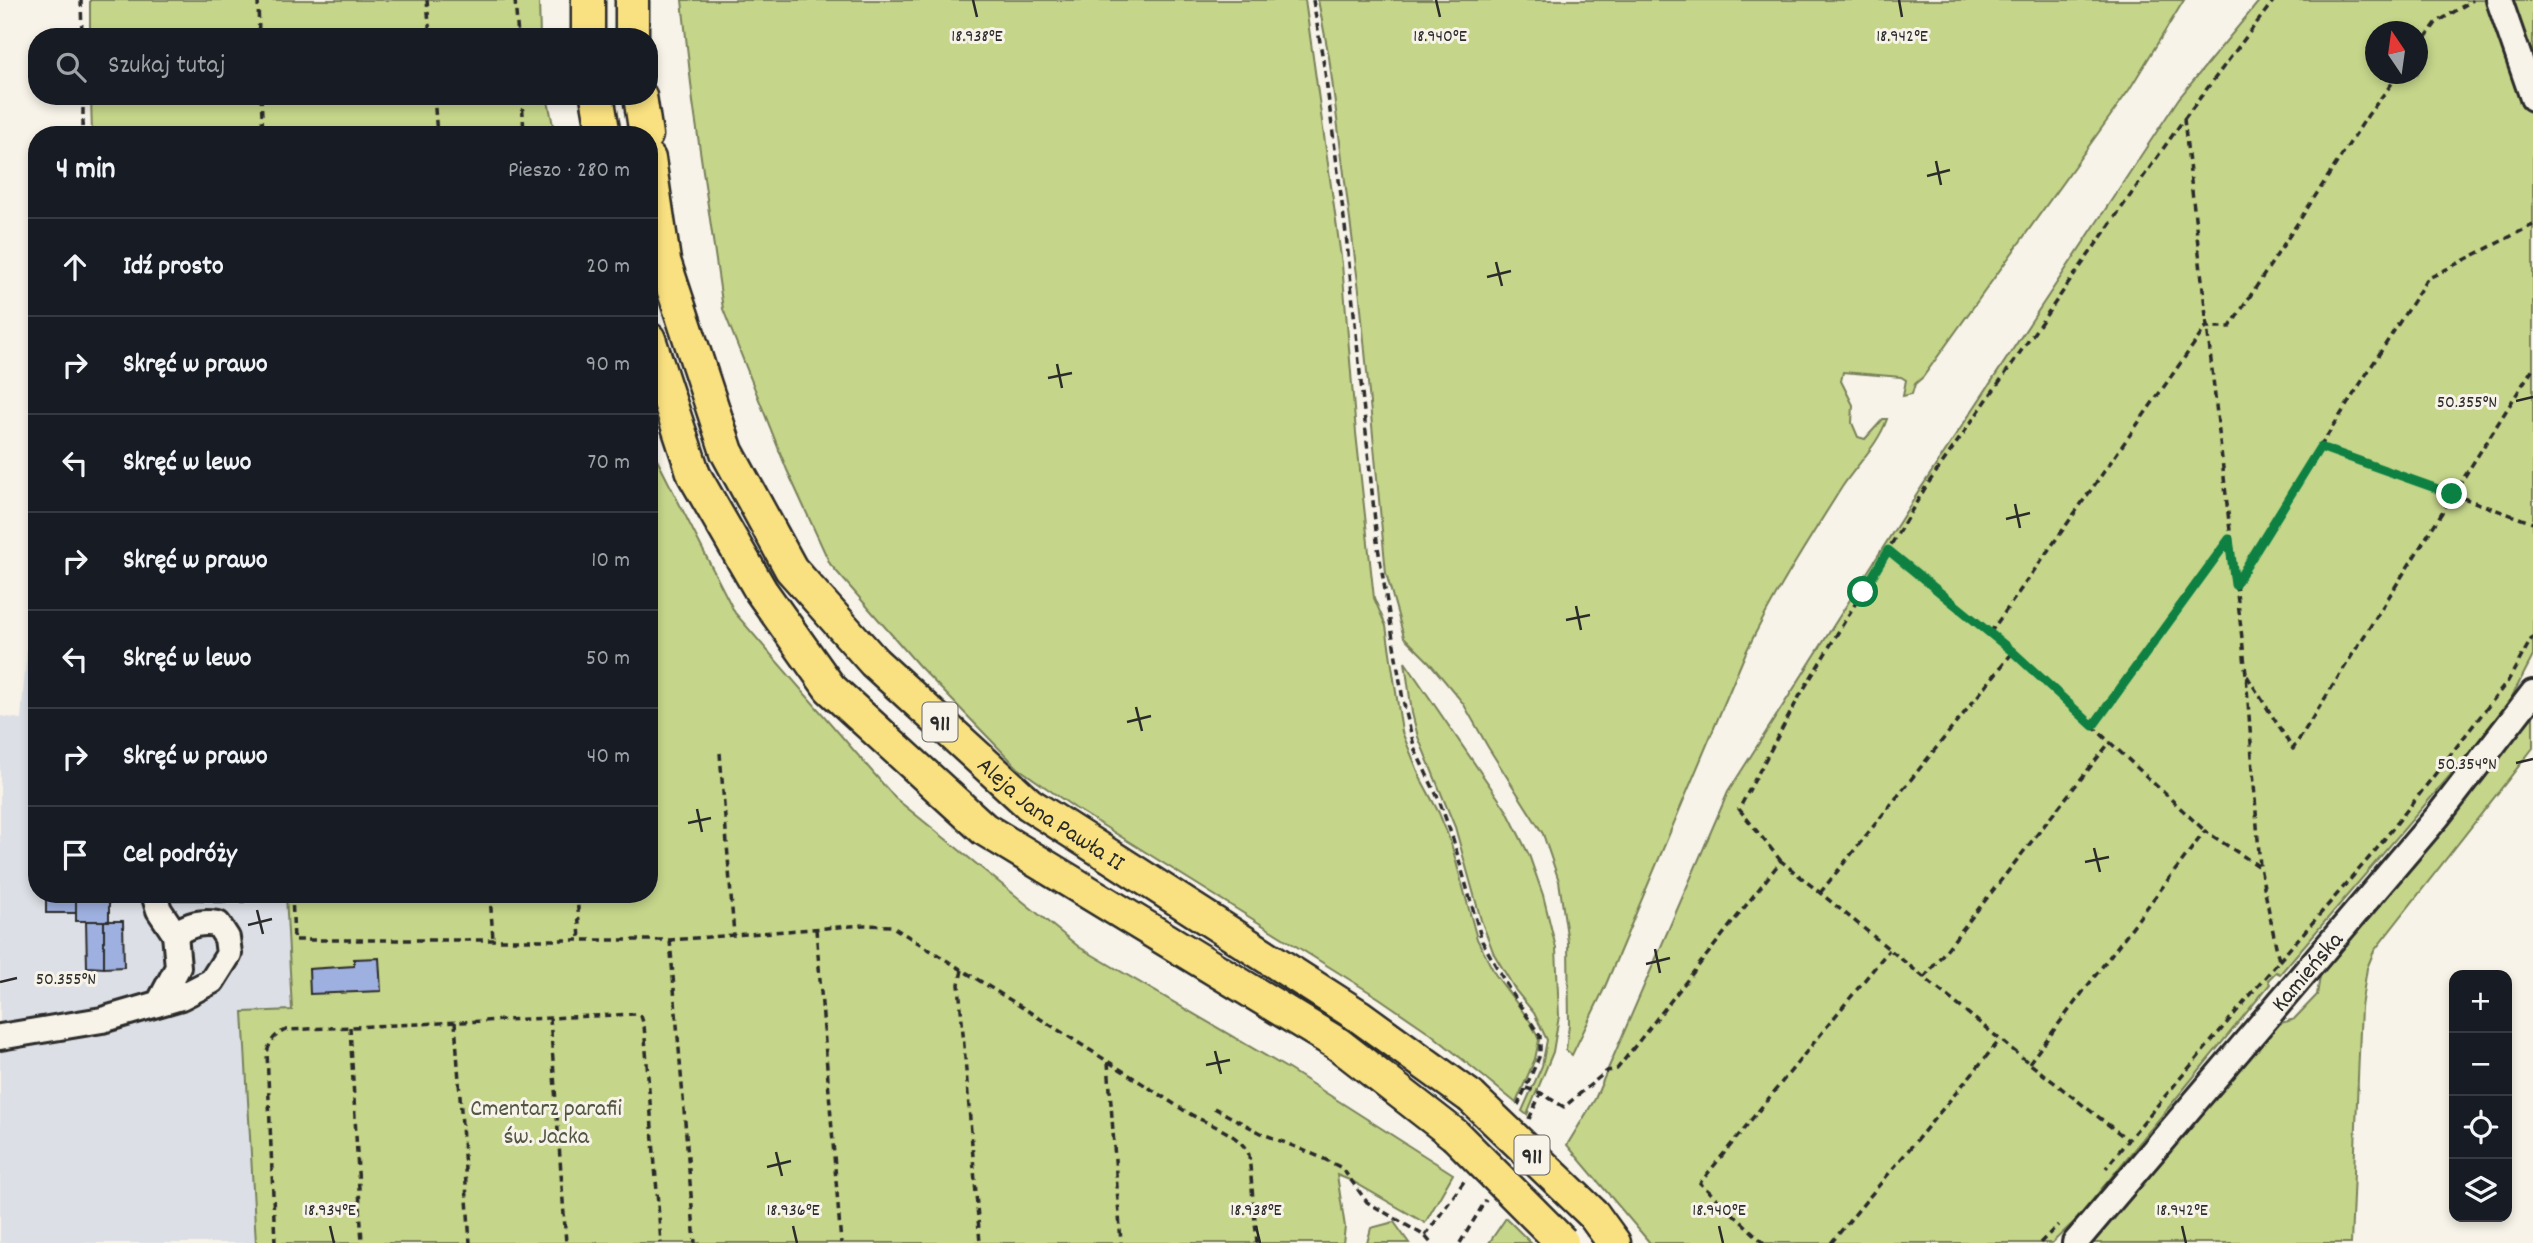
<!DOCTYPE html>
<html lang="pl">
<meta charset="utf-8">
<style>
:root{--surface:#171b24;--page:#20242c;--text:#f1f3f6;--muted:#9ea1a6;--line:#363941}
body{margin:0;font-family:Dekko,sans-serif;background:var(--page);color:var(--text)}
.controls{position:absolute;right:21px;bottom:21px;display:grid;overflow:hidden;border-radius:14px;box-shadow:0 4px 10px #0003}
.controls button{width:63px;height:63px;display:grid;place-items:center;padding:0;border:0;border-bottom:2px solid var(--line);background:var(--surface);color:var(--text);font:35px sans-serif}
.compass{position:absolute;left:2365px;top:21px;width:63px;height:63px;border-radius:50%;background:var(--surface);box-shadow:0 4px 10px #0003;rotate:347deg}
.stop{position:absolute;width:21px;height:21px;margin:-16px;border:5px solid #0b8043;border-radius:50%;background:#fff}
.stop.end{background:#0b8043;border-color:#fff;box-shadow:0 2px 7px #0008}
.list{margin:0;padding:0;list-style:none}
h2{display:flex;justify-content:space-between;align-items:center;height:91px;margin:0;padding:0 28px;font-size:30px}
h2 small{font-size:23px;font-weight:400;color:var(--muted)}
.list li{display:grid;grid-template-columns:46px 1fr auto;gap:21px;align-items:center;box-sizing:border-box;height:98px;padding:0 28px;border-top:2px solid var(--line)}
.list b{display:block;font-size:26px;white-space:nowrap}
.list em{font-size:23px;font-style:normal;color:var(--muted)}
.icon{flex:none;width:38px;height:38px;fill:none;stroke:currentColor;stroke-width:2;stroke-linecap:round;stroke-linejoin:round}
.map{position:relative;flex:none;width:2533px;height:1243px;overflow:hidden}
.search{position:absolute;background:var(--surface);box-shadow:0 4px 10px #0003;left:28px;top:28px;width:630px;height:77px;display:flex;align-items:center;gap:18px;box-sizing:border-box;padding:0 24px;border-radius:28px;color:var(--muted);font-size:26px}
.panel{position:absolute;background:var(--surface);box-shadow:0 4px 10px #0003;left:28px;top:126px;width:630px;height:777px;border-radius:28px}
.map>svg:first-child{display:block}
.built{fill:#dcdfe5}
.green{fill:#c5d58a;stroke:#78805a;stroke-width:2;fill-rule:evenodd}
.building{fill:#9eb0df;stroke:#2b2b2b;stroke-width:2}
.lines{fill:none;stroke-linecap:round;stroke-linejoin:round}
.minor-casing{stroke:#2b2b2b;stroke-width:30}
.major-casing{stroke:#2b2b2b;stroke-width:37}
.path{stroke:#2b2b2b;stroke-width:3.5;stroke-dasharray:7 5;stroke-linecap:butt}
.minor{stroke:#f7f3e8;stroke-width:24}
.major{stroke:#f9e181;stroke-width:32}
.major-bridge-casing{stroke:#2b2b2b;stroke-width:37;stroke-linecap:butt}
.major-bridge{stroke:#f9e181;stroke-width:32}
.route{stroke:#0b8043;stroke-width:9}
.ticks{fill:none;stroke:#2b2b2b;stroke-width:2.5}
.labels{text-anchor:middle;stroke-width:6;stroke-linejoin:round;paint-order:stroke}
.shield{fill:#f7f3e8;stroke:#686764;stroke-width:2}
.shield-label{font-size:23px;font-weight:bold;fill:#2b2b2b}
.street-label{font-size:24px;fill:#2b2b2b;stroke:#f7f3e8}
.park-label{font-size:24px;fill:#525643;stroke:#f7f3e8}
.ticks-label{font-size:18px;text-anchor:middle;fill:#2b2b2b;stroke:#f7f3e8;stroke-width:6;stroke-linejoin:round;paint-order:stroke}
</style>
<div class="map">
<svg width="2533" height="1243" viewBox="0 0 2533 1243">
<rect width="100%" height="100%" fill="#f7f3e8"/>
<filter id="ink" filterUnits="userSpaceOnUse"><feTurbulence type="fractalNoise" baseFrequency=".0143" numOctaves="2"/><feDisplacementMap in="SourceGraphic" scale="14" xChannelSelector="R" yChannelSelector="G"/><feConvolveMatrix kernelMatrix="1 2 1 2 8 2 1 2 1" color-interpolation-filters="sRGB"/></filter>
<g filter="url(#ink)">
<!-- built -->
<path class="built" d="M37 641V894H286L292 1010 243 1013 256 1243H0V716L21 719 27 648Z"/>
<!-- green -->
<g class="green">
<path d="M90 0H539L540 37H90Z"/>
<path d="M682 0H1305L1342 264 1356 433 1374 598 1386 626 1402 732 1422 781 1439 813 1451 843 1477 939 1495 974 1532 1024 1539 1040 1535 1059 1516 1103 1430 1033 1379 998 1075 808 1018 768 919 666 830 564 787 470 723 309 693 102Z"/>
<path d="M1318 0H2184L2129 90 1923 377 1915 384 1912 394 1903 396 1906 380 1901 377 1843 372 1841 381 1853 405 1852 423 1858 437 1865 439 1883 419H1887C1878 445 1857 464 1842 487 1808 541 1774 594 1746 652L1604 989 1572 1055 1566 1050 1569 1025 1568 942 1559 881 1543 834 1488 747 1463 703 1429 662 1404 637 1386 573 1360 298 1329 57Z"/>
<path d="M2260 0H2533V656L2506 708 2482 738 2280 974 2276 972 2268 980 2270 984 2077 1219 2052 1243H1650L1567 1145 1595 1099 1728 792 1919 491 2179 98ZM2376 32H2418V74H2376Z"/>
<path d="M91 96H547L555 135H92Z"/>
<path d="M649 444 735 613 895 798 1079 947 1290 1070 1453 1174 1425 1223 1352 1181 1337 1175 1345 1227 1343 1243H256L243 1012 292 1010 286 894H649Z"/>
<path d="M1405 662 1507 811 1529 855 1543 895 1556 948 1559 1016 1553 1052 1527 1115 1522 1111 1542 1066 1547 1040 1534 1013 1516 991 1494 954 1481 920 1455 827 1418 737 1412 713Z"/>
<path d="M2533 705V748L2374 951 2367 968 2361 1007 2351 1243H2086L2203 1105 2278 1024 2294 1019 2317 995 2321 970Z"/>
<path d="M1506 1218 1531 1243H1489Z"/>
<path d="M1394 1222 1409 1243H1367L1371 1228Z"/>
</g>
<!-- building -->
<g class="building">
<rect x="46" y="894" width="30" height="19"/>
<rect x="76" y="894" width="33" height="27"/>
<rect x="164" y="894" width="50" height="6"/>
<rect x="214" y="894" width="30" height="8"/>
<path d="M86 921H104V968L87 967Z"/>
<path d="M104 921H123L124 967 104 968Z"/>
<path d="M379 958 381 991 310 994 309 969 354 966V959Z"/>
</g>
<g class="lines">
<!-- minor casing -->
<g class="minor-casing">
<g id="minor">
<path d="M2499 0 2533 98"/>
<path d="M154 894 159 910 175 934"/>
<path d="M0 1037 102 1020 181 997 212 981 229 954 227 938 218 924C201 921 190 924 175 934L178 967 159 1003"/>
<path id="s1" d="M2075 1243 2438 816 2533 693"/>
</g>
</g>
<!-- major casing -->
<g class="major-casing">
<g id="major">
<path d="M588 0V37"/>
<path d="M632 0V37"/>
<path d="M597 96 604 135"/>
<path d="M640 96 646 135"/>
<path id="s2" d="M649 159 664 261 727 452 791 569 874 662 1029 804 1359 1016 1471 1097"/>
<path d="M649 339 694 475 761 591 830 688 984 829 1338 1044 1455 1135"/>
<path d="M1593 1214 1614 1243"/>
</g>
</g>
<!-- path -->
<g class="path">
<path d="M81 0 82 37"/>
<path d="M258 0 259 37"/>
<path d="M427 0 430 37"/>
<path d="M515 0 518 37"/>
<path d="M1313 0 1325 72 1346 234 1377 541 1403 700 1415 750 1439 800 1453 839 1482 941 1506 984 1540 1036V1055L1518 1105"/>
<path d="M2418 48 2436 23 2473 0"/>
<path d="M83 96V135"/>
<path d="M261 96 263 135"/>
<path d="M434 96 437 135"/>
<path d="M522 96 524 135"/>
<path d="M2184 119 2274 0"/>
<path d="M2320 447 2427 279 2533 225"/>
<path d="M2236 584 2320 447 2533 523"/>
<path d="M1990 633 2206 327H2230L2368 115 2399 74"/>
<path d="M2013 652 2205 831"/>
<path d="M2247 676 2293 749 2533 368"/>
<path d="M2093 726 2228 541"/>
<path d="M720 753 734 935"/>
<path d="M1781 861 1739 809 1799 697 1927 485 2184 119 2246 674 2260 867"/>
<path d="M1820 893 2013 652 1888 550"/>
<path d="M292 894 294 940H670L864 925 891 926C990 987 1088 1048 1185 1111 1205 1124 1240 1132 1249 1155L1257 1243"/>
<path d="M490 894 493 940"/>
<path d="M577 894 580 940"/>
<path d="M816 929 841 1243"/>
<path d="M670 940 695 1243"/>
<path d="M2279 961 2375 851 2508 681 2533 636"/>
<path d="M962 970 959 984 980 1243"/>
<path d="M1924 978 2110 742"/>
<path d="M550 1018 566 1243"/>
<path d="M455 1022 470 1243"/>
<path d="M350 1027 362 1243"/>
<path d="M1108 1062 1121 1243"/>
<path d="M2029 1063 2205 831 2260 867 2279 961 2129 1139"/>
<path d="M1526 1088 1541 1093 1564 1107 1607 1071 1617 1069 1781 861 2029 1063 2128 1140 2106 1168"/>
<path d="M1214 1108 1261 1133 1320 1157 1342 1168 1367 1202 1425 1236 1431 1243"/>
<path d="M1529 1119 1541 1093"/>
<path d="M1425 1236 1465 1180"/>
<path d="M275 1243 267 1052C271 1040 274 1035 286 1030L636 1014 641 1016 644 1025 661 1243"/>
<path d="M1460 1243 1486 1200"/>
<path d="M1764 1243 1700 1183 1889 950"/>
<path d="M1831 1243 2000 1040"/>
<path d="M2040 1243 2058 1225"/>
</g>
<!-- minor -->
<use href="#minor" class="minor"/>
<!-- major -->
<use href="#major" class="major"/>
<!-- major-bridge casing -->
<g class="major-bridge-casing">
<g id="major-bridge">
<path d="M1471 1097 1593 1214"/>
<path d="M1455 1135 1562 1242"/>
</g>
</g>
<!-- major-bridge -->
<use href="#major-bridge" class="major-bridge"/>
</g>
</g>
<g class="lines" filter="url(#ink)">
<!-- route -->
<path class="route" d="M1863 592 1888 550 2013 652 2093 726 2229 539 2235 585 2320 447 2452 494"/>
</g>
<!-- ticks -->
<path class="ticks" d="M973 0 977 17M1436 0 1440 17M1899 0 1902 17M1936 161 1941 185M1927 176 1950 170M1496 262 1502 286M1487 277 1511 271M1057 364 1062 388M1048 378 1072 373M2516 401 2533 397M2015 504 2020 528M2006 519 2030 513M1576 606 1581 630M1566 620 1590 615M1136 707 1142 731M1127 722 1151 716M2516 763 2533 759M697 809 702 832M688 823 711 818M2094 848 2100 872M2085 862 2109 857M257 910 263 934M248 925 272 919M1655 949 1660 973M1646 964 1670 958M0 982 17 978M1215 1051 1221 1074M1206 1065 1230 1060M776 1152 782 1176M767 1167 791 1161M330 1226 334 1243M793 1226 797 1243M1256 1226 1260 1243M1719 1226 1723 1243M2182 1226 2186 1243"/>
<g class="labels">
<!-- shield labels -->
<g class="shield">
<rect x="922.5" y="702.5" width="35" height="39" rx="5"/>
<rect x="1514.5" y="1135.5" width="35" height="39" rx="5"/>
</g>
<g class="shield-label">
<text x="940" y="730">911</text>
<text x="1532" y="1163">911</text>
</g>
<!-- street labels -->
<g class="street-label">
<text dy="8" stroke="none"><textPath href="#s2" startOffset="796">Aleja Jana Pawła II</textPath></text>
<text dy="8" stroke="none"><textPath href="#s1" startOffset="357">Kamieńska</textPath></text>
</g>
<!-- park labels -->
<g class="park-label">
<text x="546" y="1115">Cmentarz parafii<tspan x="546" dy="28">św. Jacka</tspan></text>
</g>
</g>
<g class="ticks-label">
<text x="977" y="41">18.938°E</text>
<text x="1440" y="41">18.940°E</text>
<text x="1902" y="41">18.942°E</text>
<text x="2467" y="407">50.355°N</text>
<text x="2467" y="769">50.354°N</text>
<text x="66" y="984">50.355°N</text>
<text x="330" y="1215">18.934°E</text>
<text x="793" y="1215">18.936°E</text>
<text x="1256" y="1215">18.938°E</text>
<text x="1719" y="1215">18.940°E</text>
<text x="2182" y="1215">18.942°E</text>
</g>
</svg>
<div class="controls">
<button>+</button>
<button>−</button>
<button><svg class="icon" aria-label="locate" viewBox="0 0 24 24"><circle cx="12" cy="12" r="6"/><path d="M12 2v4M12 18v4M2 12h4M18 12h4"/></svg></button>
<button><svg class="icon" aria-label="layers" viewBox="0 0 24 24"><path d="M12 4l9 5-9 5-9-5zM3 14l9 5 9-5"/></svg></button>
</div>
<svg class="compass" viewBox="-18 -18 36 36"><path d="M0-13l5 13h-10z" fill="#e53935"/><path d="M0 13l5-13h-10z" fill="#9ea1a6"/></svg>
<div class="stop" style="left:1863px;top:592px"></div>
<div class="stop end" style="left:2452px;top:494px"></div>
<div class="search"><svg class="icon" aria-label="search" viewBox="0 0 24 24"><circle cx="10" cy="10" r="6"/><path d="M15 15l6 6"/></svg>Szukaj tutaj</div>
<section class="panel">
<h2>4 min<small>Pieszo · 280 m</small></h2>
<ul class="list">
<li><svg class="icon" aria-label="ahead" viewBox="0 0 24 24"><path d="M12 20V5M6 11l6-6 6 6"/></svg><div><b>Idź prosto</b></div><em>20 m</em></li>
<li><svg class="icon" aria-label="right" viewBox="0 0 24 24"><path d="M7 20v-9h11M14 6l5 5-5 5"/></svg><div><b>Skręć w prawo</b></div><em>90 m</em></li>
<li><svg class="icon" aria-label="left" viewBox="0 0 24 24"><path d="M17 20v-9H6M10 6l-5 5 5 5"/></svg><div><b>Skręć w lewo</b></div><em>70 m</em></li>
<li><svg class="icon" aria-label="right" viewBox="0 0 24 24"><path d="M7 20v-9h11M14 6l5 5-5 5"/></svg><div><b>Skręć w prawo</b></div><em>10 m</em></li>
<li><svg class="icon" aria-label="left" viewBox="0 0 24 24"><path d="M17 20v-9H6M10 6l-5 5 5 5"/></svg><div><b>Skręć w lewo</b></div><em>50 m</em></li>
<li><svg class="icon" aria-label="right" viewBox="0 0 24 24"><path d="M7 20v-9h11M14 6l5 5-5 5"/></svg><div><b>Skręć w prawo</b></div><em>40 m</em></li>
<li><svg class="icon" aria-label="arrive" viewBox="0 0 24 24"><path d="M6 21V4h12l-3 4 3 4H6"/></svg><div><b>Cel podróży</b></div></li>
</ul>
</section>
</div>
